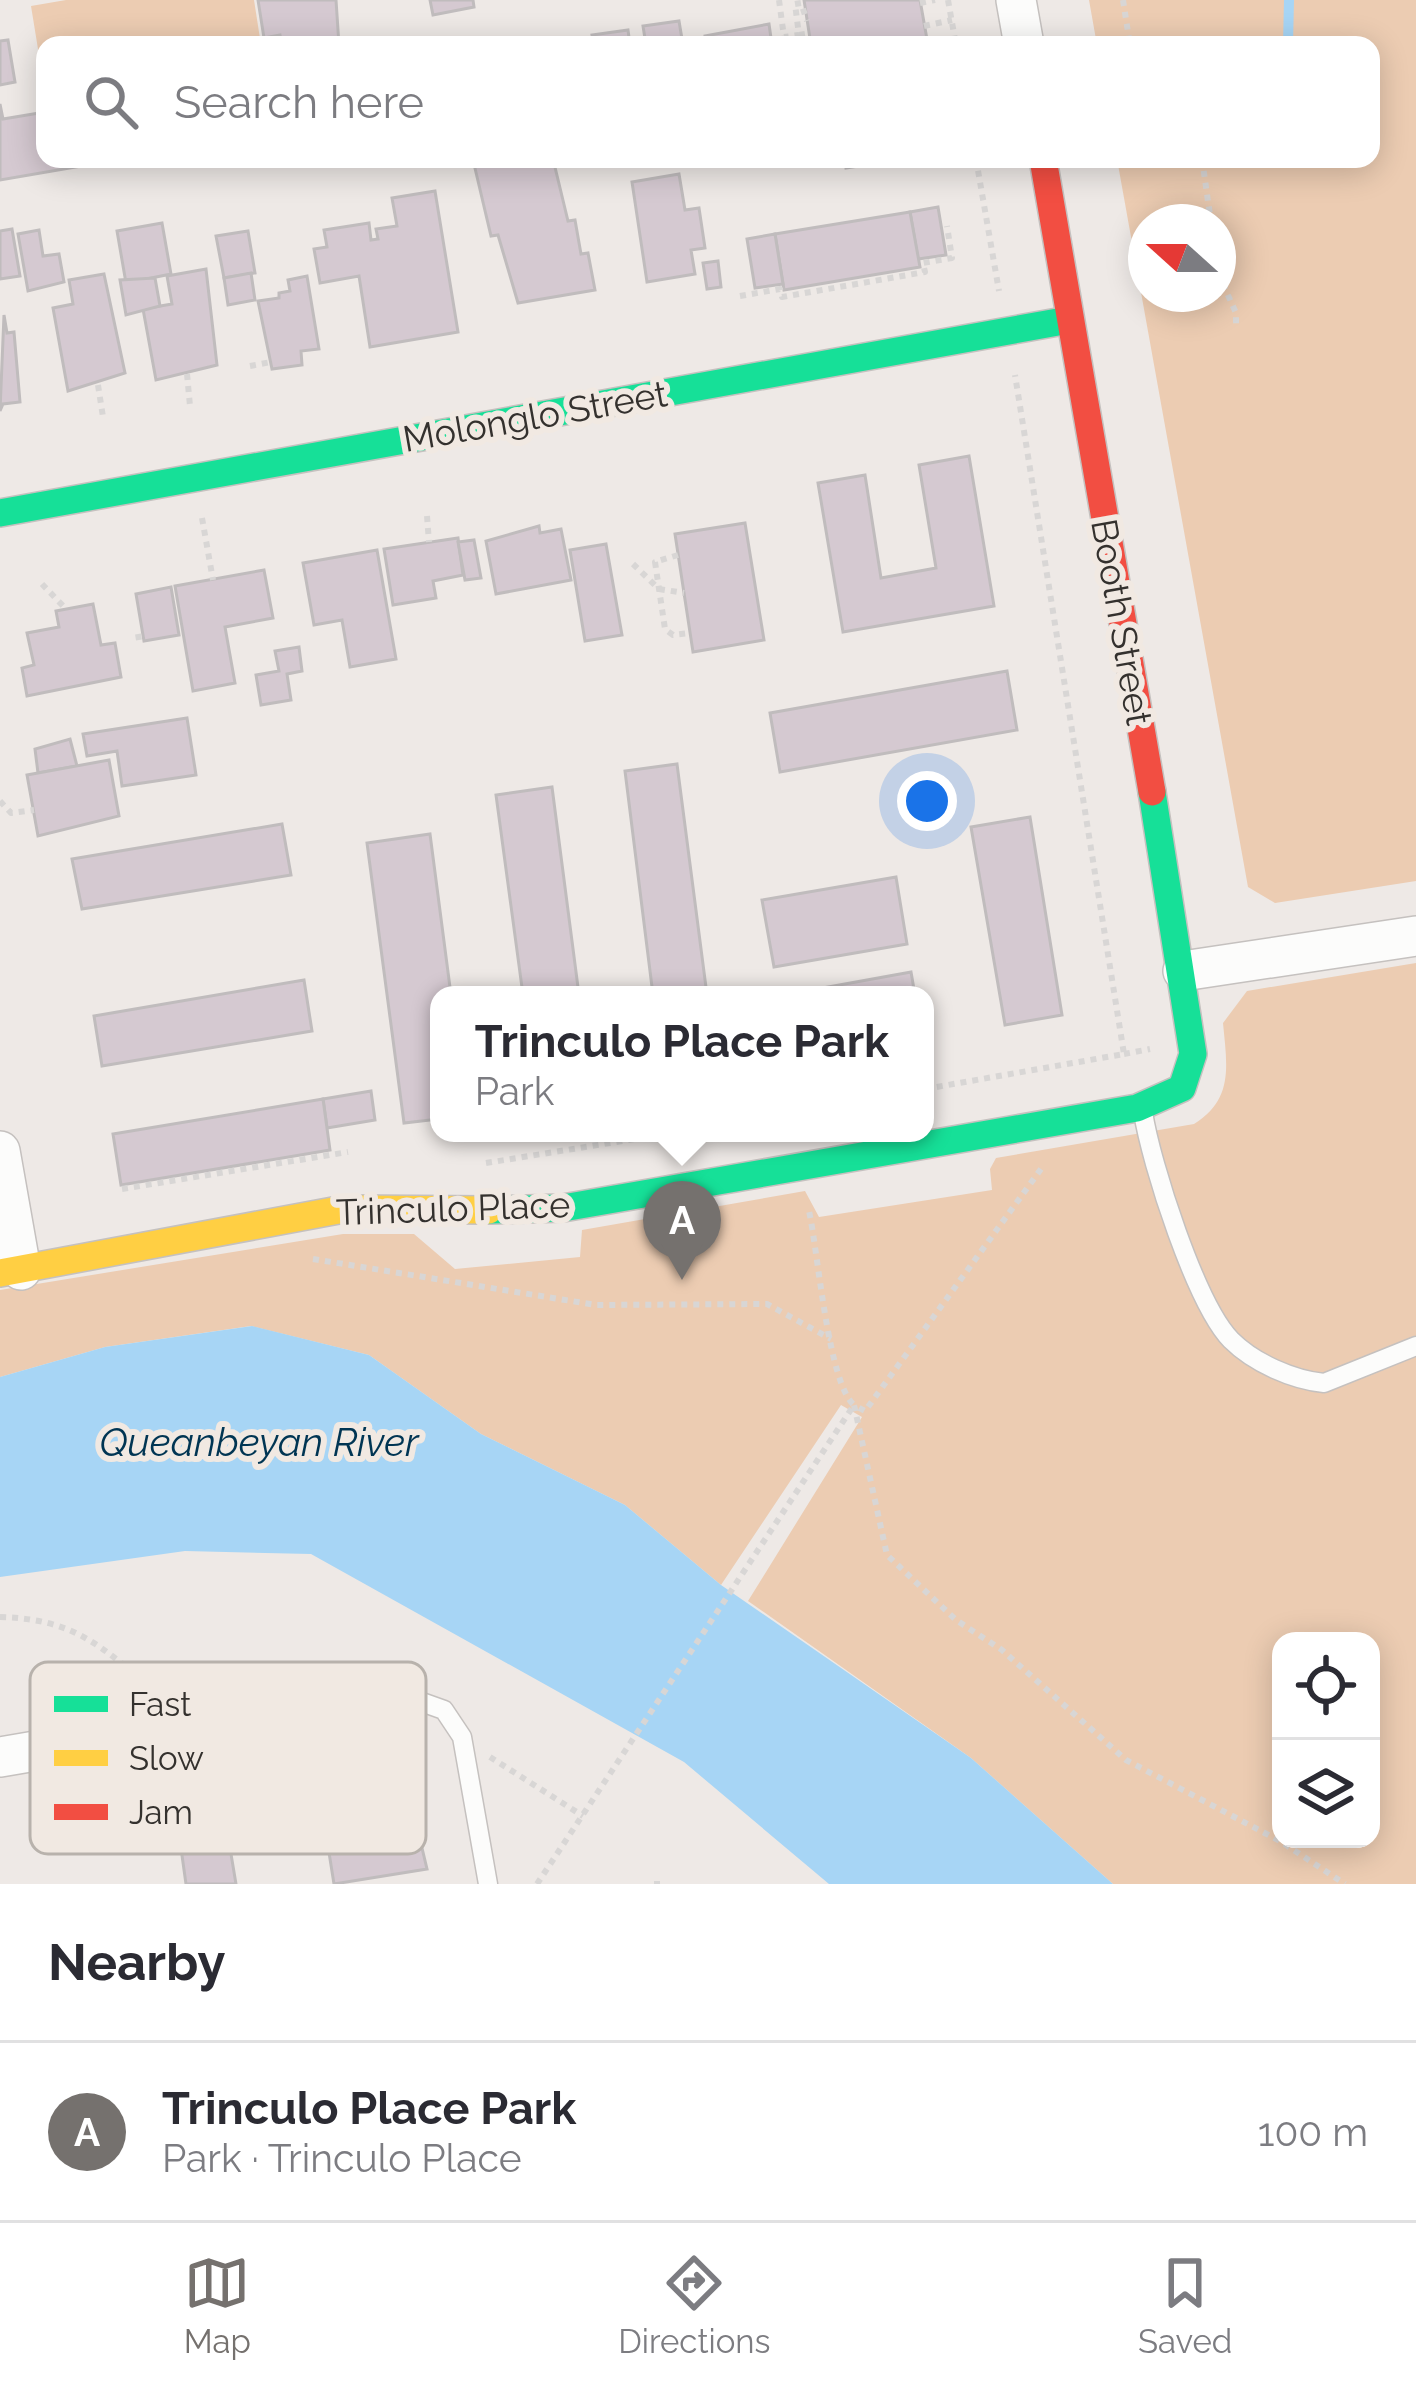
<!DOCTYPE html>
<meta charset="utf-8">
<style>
:root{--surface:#fff;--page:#f2f2f3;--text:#2b2b33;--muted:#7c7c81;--line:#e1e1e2;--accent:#75716e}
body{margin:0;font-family:Raleway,sans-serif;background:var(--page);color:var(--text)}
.controls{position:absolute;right:36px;bottom:36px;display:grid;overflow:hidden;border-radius:24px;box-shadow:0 6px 30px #0003}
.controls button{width:108px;height:108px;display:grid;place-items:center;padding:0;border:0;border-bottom:3px solid var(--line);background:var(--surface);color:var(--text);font:60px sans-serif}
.compass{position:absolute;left:1128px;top:204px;width:108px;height:108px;border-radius:50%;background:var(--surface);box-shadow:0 6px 30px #0003;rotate:291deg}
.you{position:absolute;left:927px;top:801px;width:42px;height:42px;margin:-30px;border:9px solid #fff;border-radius:50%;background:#1a73e8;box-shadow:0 0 0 18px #1a73e833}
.badge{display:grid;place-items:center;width:78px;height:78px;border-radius:50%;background:var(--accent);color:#fff;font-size:39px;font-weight:700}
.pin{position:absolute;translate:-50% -99px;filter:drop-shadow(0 3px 6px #0008)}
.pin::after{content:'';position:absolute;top:63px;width:42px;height:36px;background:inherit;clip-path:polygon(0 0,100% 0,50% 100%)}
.popup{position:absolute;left:430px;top:986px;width:504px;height:156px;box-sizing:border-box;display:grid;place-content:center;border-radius:24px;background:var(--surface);filter:drop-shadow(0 3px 9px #0005);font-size:39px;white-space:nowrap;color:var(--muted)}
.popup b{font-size:45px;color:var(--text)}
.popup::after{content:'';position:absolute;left:50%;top:100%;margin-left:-24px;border:24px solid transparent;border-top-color:var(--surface)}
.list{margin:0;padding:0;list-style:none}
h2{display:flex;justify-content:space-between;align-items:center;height:156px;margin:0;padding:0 48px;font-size:51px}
h2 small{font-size:39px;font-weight:400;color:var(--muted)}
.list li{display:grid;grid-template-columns:78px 1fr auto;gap:36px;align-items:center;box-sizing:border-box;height:180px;padding:0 48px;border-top:3px solid var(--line)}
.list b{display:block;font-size:45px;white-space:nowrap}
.list p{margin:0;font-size:39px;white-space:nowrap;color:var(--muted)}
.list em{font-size:39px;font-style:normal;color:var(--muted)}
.icon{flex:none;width:66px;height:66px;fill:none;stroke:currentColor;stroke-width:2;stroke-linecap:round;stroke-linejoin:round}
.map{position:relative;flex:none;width:1416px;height:1884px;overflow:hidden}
.search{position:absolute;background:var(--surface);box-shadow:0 6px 30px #0003;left:36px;right:36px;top:36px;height:132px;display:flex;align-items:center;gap:30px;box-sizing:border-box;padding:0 42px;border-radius:24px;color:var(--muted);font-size:45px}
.sheet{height:336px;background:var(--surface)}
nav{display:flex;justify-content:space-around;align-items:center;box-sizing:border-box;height:168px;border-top:3px solid var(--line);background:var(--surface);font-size:33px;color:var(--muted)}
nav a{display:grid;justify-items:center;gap:6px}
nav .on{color:var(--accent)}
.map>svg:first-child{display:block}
.green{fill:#ecccb2;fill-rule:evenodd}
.water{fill:#a7d5f5}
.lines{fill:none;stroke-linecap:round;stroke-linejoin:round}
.stream{stroke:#a7d5f5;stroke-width:10}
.building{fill:#d5c9d1;stroke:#c0bcbd;stroke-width:3}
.lane-casing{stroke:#c5c1bf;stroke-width:21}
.street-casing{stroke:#c5c1bf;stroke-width:42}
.fast-casing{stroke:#c5c1bf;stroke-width:30}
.slow-casing{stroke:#c5c1bf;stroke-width:30}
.jam-casing{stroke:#c5c1bf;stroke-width:30}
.path{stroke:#d8d6d5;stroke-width:6;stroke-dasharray:6 6;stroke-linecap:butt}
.lane{stroke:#fcfcfb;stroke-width:18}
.street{stroke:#fcfcfb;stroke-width:39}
.fast{stroke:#16e098;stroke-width:27}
.slow{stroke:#ffcf43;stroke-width:27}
.jam{stroke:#f24e42;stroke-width:27}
.labels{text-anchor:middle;stroke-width:12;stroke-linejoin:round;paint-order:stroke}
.street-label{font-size:36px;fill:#34312e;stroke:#f1e9e2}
.water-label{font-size:39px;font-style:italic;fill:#003553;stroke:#f1e9e2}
.key{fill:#f1e9e2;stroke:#b8b2ac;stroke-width:3}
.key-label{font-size:33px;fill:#34312e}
</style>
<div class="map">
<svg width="1416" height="1884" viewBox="0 0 1416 1884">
<rect width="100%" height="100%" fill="#eee9e6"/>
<!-- green -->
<g class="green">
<path d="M66 0H254L261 45H45V92L31 6Z"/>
<path d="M1089 0H1416V881L1275 903 1248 887 1117 159H1371V45H1097ZM1218 222V294H1146V222Z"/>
<path d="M1416 963V1884H1113L971 1758 748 1601 862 1417 841 1405 721 1585 625 1505 481 1434 369 1355 251 1326 105 1347 0 1377V1290L343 1234H414L455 1269 580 1257 582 1230 805 1191 819 1217 992 1190 990 1169 996 1158 1194 1124C1234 1099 1227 1066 1223 1023L1247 991ZM1281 1641H1371V1839H1281Z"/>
</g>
<!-- water -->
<path class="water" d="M252 1326 369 1355 481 1434 625 1505 721 1585 971 1758 1113 1884H829L684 1762 311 1554 185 1551 0 1577V1377L105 1347Z"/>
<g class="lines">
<!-- stream -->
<path class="stream" d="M1288 45 1289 0"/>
</g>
<!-- building -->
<g class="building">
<path d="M258 0H336L339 45H282L280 35 264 38Z"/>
<path d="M430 0H473L474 7 433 15Z"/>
<path d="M804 0H920L928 45H811Z"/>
<path d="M679 21 683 45H646L643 26Z"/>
<path d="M769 24 772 45H706L705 36Z"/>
<path d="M628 30 630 45H594L592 35Z"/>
<path d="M8 40 15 82 0 85V41Z"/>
<path d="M0 104 3 119 45 112V159H122L0 180Z"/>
<path d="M500 159H553L568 221 575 220 581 254 588 253 595 290 518 303 498 235 491 236 474 164Z"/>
<path d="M845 159H903L846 168Z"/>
<path d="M679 174 685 210 699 208 705 248 691 250 695 274 647 282 632 182Z"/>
<path d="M435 191 458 332 370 347 359 276 320 283 314 249 327 247 324 230 369 223 371 240 378 239 376 229 397 226 392 198Z"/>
<path d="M938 207 946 255 918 259 910 212Z"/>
<path d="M910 212 920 267 784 290 775 234Z"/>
<path d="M162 223 171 274 126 283 117 231Z"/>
<path d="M12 229 20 276 0 279V231Z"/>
<path d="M39 230 43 256 59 254 64 282 28 291 18 234Z"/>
<path d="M248 231 255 273 224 278 216 236Z"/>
<path d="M775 234 783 284 755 288 747 239Z"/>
<path d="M718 261 721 287 707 289 703 263Z"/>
<path d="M206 269 217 365 156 380 143 309 172 304 167 276Z"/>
<path d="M251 273 255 300 228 305 224 278Z"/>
<path d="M104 274 125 373 68 391 53 308 73 304 69 280Z"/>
<path d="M307 276 319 349 301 351 302 365 272 369 258 301 279 298V293L290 291 288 280Z"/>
<path d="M155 278 160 306 126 315 120 280Z"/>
<path d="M4 315 7 333 14 332 20 402 3 404 0 411Z"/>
<path d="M969 456 994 606 843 632 818 483 865 475 881 578 936 568 919 465Z"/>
<path d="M745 523 764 640 693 652 675 534Z"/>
<path d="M539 526 540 533 561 529 571 580 496 594 486 541Z"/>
<path d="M458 538 463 575 433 581 436 598 393 605 384 549Z"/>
<path d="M474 540 481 578 465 580 458 542Z"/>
<path d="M606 544 622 635 585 641 570 550Z"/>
<path d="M377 550 396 659 350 667 342 620 314 625 303 563Z"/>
<path d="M264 570 273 618 225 627 235 683 193 691 175 586Z"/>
<path d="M171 587 179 635 144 641 136 594Z"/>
<path d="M93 604 101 645 115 643 121 677 27 696 22 668 34 665 27 633 59 627 56 611Z"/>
<path d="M299 647 302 671 287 674 291 700 261 705 256 675 279 671 275 651Z"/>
<path d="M1007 671 1017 730 780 772 770 713Z"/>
<path d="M187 718 196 775 122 786 117 751 87 756 83 734Z"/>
<path d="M70 739 77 766 38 773 35 749Z"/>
<path d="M109 760 119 816 38 836 27 775Z"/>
<path d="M677 764 707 995H653L625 771Z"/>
<path d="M552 787 579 995H523L496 795Z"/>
<path d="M1030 817 1062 1015 1005 1025 971 827Z"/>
<path d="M282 824 291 875 82 909 72 859Z"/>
<path d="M430 834 451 995H439V1119L404 1123 367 843Z"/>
<path d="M896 877 907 944 774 967 762 900Z"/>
<path d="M911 972 915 995H784Z"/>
<path d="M304 980 312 1031 102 1066 94 1016Z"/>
<path d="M371 1091 375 1120 327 1128 323 1099Z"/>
<path d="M323 1099 330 1150 121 1185 113 1134Z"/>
<path d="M219 1782 236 1884H186L173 1791Z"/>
<path d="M275 1788 279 1824 250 1829 242 1793Z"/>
<path d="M412 1806 427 1869 334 1884 324 1821Z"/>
</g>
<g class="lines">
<!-- lane casing -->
<g class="lane-casing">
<g id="lane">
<path d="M1143 1112C1151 1164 1196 1304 1231 1340 1254 1363 1293 1380 1324 1383L1416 1346"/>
<path d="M259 1722 416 1700 444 1710 462 1737 488 1884"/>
</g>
</g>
<!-- street casing -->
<g class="street-casing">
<g id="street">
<path d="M1016 0 1024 45"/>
<path d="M1183 971 1416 936"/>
<path d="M0 1151 21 1270"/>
<path d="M0 1757 129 1735 259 1722"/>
</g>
</g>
<!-- fast casing -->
<g class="fast-casing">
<g id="fast">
<path d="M0 513 1069 320"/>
<path d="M489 1210 563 1208 1137 1108 1182 1088 1193 1054 1152 792"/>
</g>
</g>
<!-- slow casing -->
<g class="slow-casing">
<path id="slow" d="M0 1273 344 1209 489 1210"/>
</g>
<!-- jam casing -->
<g class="jam-casing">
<path id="jam" d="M1043 159 1152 792"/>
</g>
<!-- path -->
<g class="path">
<path d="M779 0 784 37 799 35 795 4"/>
<path d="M948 0 956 45"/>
<path d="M1123 0 1130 45"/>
<path d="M920 3 935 0"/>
<path d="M795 4 801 3 807 21"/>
<path d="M924 26 952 20"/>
<path d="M799 35 805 34 807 45"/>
<path d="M976 159 999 291"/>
<path d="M1202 159 1211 222"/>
<path d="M1218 273 1236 313V329"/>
<path d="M740 296 780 289 782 297 925 272 923 263 952 258 947 226"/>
<path d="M250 366 271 362"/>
<path d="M187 374 190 406"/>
<path d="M98 385 103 417"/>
<path d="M427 516 429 542"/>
<path d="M202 518 213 580"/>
<path d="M678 555 655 562 665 629 673 635 690 633"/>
<path d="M633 564 659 589 684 593"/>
<path d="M42 584 66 609"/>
<path d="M138 634 139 640"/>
<path d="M0 801 11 813 34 810"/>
<path d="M1124 1054 1150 1049"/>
<path d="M925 1089 1124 1054 1015 375"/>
<path d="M486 1163 672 1133"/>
<path d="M1041 1169 865 1411 854 1405 887 1555 956 1620 1002 1650 1126 1760 1280 1841 1345 1884"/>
<path d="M122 1189 348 1152"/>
<path d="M313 1259 596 1305 767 1304 831 1339"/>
<path d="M0 1617C76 1619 102 1647 158 1694"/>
<path d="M490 1757 583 1816"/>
<path d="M537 1884 854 1405C828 1383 818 1251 809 1211"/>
<path d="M654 1884H660"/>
</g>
<!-- lane -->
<use href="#lane" class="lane"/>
<!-- street -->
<use href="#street" class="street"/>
<!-- fast -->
<use href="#fast" class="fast"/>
<!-- slow -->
<use href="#slow" class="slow"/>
<!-- jam -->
<use href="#jam" class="jam"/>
</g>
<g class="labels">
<!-- street labels -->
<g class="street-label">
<text transform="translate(535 416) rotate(-10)" y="13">Molonglo Street</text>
<text transform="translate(1122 622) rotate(80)" y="13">Booth Street</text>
<text transform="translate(453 1208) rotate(-2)" y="13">Trinculo Place</text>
</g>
<!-- water labels -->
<g class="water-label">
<text x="259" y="1456">Queanbeyan River</text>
</g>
</g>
<!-- legend -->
<rect x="30" y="1662" width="396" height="192" rx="18" class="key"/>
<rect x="54" y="1696" width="54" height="16" fill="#16e098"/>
<rect x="54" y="1750" width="54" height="16" fill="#ffcf43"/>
<rect x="54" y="1804" width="54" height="16" fill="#f24e42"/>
<g class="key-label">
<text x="129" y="1716">Fast</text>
<text x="129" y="1770">Slow</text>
<text x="129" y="1824">Jam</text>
</g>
</svg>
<div class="controls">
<button><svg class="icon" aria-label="locate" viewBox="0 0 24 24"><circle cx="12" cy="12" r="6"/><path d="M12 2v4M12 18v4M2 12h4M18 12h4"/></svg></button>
<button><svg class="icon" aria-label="layers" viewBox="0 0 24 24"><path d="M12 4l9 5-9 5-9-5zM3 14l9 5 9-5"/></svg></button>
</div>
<svg class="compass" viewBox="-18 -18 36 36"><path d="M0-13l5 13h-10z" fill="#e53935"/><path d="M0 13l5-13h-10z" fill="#7c7c81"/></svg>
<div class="you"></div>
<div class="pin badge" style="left:682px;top:1280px">A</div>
<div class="popup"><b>Trinculo Place Park</b>Park</div>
<div class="search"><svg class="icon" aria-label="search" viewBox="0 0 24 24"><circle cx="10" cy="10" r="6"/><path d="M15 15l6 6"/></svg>Search here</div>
</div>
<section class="sheet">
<h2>Nearby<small></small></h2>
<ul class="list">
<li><span class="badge">A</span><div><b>Trinculo Place Park</b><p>Park · Trinculo Place</p></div><em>100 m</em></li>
</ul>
</section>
<nav>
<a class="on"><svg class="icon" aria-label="map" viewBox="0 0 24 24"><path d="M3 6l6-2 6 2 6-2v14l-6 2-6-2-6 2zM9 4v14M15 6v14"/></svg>Map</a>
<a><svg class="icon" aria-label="directions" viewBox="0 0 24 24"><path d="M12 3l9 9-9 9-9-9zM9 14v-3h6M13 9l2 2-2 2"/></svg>Directions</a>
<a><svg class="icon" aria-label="saved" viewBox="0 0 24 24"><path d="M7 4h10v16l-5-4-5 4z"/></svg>Saved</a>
</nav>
